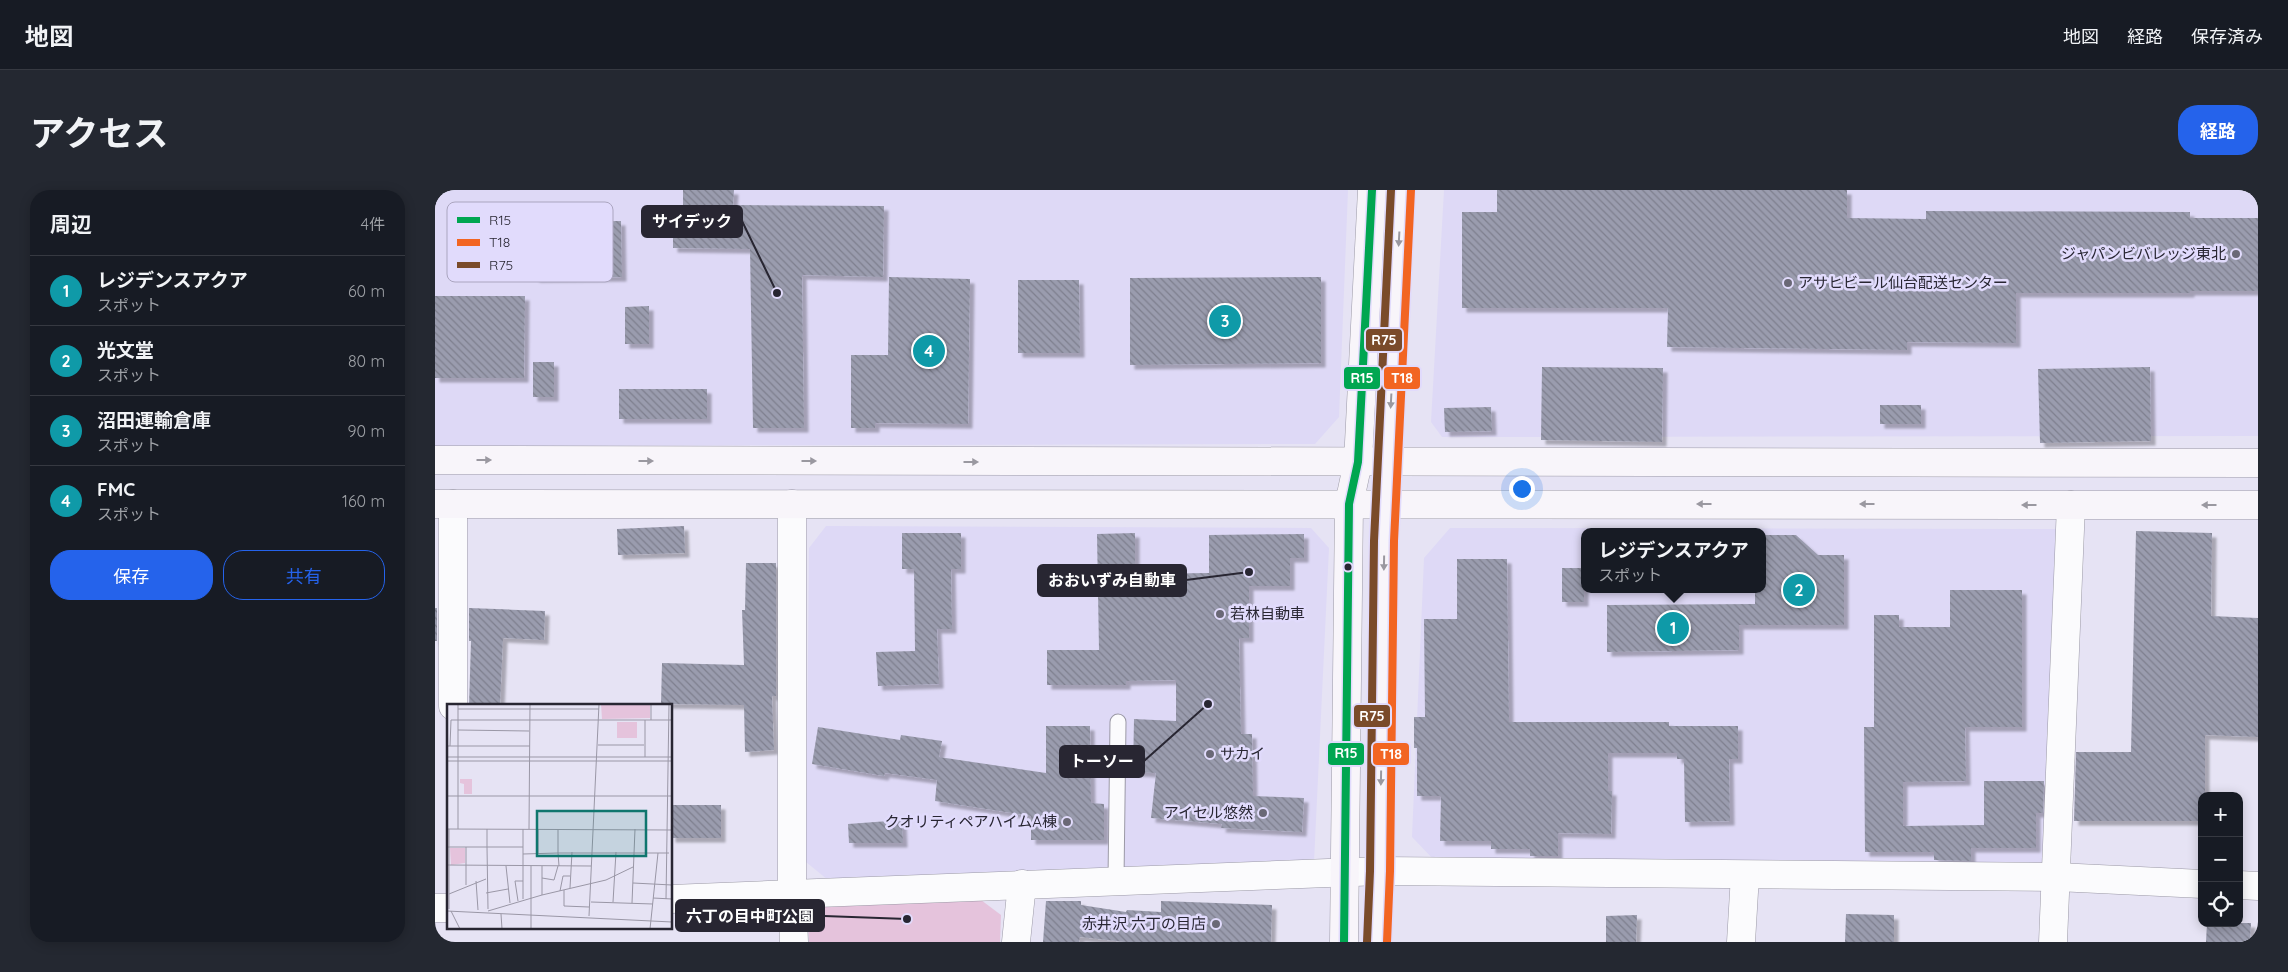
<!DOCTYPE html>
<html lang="ja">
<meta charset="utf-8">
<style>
:root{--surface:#171b24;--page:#242831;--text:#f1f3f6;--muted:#9ea1a6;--line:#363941;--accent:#2563eb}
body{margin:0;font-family:Quicksand,"Noto Sans JP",sans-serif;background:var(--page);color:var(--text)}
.controls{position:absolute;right:15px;bottom:15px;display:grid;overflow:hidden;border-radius:10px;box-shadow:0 2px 12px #0003}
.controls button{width:45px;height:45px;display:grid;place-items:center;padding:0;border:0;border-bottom:1px solid var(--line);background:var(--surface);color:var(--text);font:25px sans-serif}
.you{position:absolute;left:1086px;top:298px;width:18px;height:18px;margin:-12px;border:4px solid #fff;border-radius:50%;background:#1a73e8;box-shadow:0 0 0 8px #1a73e833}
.badge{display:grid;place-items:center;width:32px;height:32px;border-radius:50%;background:var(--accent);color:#fff;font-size:16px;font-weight:700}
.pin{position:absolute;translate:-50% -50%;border:2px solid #fff;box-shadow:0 1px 5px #0006}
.popup{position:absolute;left:1146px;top:338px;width:185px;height:65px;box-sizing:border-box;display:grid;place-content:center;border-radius:10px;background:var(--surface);filter:drop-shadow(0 1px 4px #0005);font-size:16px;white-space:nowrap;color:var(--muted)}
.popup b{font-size:19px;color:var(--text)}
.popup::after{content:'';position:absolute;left:50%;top:100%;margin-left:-10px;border:10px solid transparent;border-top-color:var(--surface)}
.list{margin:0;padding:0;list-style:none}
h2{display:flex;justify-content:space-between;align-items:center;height:65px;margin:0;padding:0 20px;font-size:21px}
h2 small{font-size:16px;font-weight:400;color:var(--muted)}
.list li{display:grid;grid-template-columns:32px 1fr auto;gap:15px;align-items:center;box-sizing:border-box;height:70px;padding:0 20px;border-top:1px solid var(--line)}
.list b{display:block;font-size:19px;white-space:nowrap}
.list p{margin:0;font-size:16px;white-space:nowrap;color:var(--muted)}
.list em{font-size:16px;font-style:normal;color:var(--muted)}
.actions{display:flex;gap:10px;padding:15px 20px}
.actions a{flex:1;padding:11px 0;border:1px solid var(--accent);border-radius:20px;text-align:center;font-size:18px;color:var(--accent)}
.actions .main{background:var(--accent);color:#fff}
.icon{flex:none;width:28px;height:28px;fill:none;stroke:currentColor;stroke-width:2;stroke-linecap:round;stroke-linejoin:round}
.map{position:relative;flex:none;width:1823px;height:752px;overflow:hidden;border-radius:20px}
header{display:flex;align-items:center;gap:30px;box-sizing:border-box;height:70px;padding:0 25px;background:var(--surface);border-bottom:1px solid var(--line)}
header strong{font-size:24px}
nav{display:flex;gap:28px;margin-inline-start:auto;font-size:18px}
.intro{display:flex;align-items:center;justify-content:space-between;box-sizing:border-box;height:120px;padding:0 30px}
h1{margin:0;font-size:35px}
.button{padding:12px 22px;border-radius:20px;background:var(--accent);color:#fff;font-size:18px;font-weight:700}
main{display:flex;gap:30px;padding:0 30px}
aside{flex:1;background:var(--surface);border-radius:20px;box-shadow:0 2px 12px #0003}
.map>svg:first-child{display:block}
.built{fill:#ded9f6;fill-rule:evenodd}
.green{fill:#e5c3dc}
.building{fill:url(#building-back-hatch);filter:url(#shadow)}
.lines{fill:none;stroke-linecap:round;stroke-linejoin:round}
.lane-casing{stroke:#9b99a6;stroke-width:17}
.street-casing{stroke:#9b99a6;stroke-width:29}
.secondary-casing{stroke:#9b99a6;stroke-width:29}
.lane{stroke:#fbfbfd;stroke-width:15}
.street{stroke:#fbfbfd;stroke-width:28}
.secondary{stroke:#f8f5fa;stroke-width:28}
.bus-1-casing{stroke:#e1dbfc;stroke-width:11}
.bus-2-casing{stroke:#e1dbfc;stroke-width:11}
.bus-3-casing{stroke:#e1dbfc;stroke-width:11}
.bus-1{stroke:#00a651;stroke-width:8}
.bus-2{stroke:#f26522;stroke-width:8}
.bus-3{stroke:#7a4b2a;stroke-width:8}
.oneway{fill:#9a98a0}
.poi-dot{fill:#6a6876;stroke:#e1dbfc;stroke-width:2}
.bus-dot{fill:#282632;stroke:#e1dbfc;stroke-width:2}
.labels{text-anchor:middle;stroke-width:5;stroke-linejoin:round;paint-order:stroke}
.poi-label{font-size:15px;fill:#282632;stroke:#e1dbfc;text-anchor:end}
.inset-road{fill:none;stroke:#9a97a6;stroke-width:1}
.view{fill:#0f766e;fill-opacity:0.15;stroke:#0f766e;stroke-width:2.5}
.inset-edge{fill:none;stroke:#282632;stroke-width:2.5}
.key{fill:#e1dbfc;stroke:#aaa5bf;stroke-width:1}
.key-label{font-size:14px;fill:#282632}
.leader{fill:none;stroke:#282632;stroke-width:2}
.callout-dot{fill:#282632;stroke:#e1dbfc;stroke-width:2}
.callout{fill:#282632;stroke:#282632;stroke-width:2}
.callout-label{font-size:16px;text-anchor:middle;font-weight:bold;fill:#fff}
.line-badge{stroke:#e1dbfc;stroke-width:2}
.badge-label{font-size:14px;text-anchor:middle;font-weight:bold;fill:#fff}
</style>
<header>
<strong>地図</strong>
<nav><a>地図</a><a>経路</a><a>保存済み</a></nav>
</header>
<div class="intro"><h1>アクセス</h1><a class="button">経路</a></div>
<main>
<aside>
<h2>周辺<small>4件</small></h2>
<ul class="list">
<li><span class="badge" style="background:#0f9aa8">1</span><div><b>レジデンスアクア</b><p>スポット</p></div><em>60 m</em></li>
<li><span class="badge" style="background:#0f9aa8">2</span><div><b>光文堂</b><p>スポット</p></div><em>80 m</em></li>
<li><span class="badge" style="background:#0f9aa8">3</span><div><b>沼田運輸倉庫</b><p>スポット</p></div><em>90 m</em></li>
<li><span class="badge" style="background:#0f9aa8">4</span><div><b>FMC</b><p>スポット</p></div><em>160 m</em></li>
</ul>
<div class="actions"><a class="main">保存</a><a>共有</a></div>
</aside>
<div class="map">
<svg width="1823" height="752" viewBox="0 0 1823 752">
<defs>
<pattern id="building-back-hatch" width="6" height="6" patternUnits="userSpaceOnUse" patternTransform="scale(1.25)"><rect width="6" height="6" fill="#9a9cae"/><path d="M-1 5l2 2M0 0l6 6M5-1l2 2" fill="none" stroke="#7e7f8e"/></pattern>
<filter id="shadow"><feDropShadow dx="4.5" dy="4.5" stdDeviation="1" flood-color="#0004"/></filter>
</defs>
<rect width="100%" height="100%" fill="#e6e3f4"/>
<!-- built -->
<g class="built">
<path d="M0 0H913L904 227 880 254 0 256Z"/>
<path d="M1009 0H1823V246L1007 247 996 232Z"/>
<path d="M391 336 876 338 894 358 879 672 398 694 371 672 374 358Z"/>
<path d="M1015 338 1624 339 1614 677 1000 671 977 647 989 368ZM1149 342H1327V399H1149Z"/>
</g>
<!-- green -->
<path class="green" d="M546 710 566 725 565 752H374L373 733 393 714Z"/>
<!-- building -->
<g class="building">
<path d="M248 0H299L298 15 449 16 448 87 367 85 369 238H318L315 59 238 58V21H248Z"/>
<path d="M1062 0H1412V28L1491 29V21L1755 22V28H1823V101H1755V103H1581V153L1472 152V160L1232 157 1233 118H1027V22H1062Z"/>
<path d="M186 31 187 87 100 88 99 32Z"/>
<path d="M454 87 535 89 533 234 440 233V238H416V165H453Z"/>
<path d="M886 87V173L695 175V88Z"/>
<path d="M583 90H644L645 163H583Z"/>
<path d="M0 106H90L89 188H0Z"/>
<path d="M214 116V154H190V117Z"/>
<rect x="98" y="172" width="21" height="35"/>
<path d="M1107 177 1228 178 1227 252 1106 250Z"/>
<path d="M1715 177 1716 251 1605 253 1603 179Z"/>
<rect x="184" y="199" width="88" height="30"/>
<rect x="1445" y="215" width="41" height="19"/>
<path d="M1056 217 1057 241 1010 242 1009 218Z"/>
<path d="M249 336 250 363 183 365 182 339Z"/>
<path d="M1701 341 1777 343 1776 426 1823 428V547L1770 545V606H1767V631H1639L1641 562H1696Z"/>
<path d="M467 343H526V379H516L517 439H502L504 494 443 496 441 462 480 461 479 379H467Z"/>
<path d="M700 343V384L774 383V345L869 344V368H855V396H814V448H804L806 544H817L818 606 869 608 867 642 786 638 787 634 716 628 721 583 698 582 699 529 741 531V490L691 491V495H612V460H664L662 344Z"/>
<path d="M1327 345H1361L1383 365H1409V435H1304V460L1172 462V415L1320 414V399H1327Z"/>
<path d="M1022 369H1072L1074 532H1234V536H1303V569H1294L1295 631 1250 632 1249 569H1242V563H1173V601H1177L1176 644 1123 643V666H1095V659H1056V651H1005L1006 606H982V558H979V527H990L989 429H1022Z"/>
<path d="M311 373H341V506H337L339 560 310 562 309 515 226 514 227 473 309 475 307 420H310Z"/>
<rect x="1127" y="378" width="22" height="34"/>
<path d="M1515 400H1587V537H1530L1531 591 1468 592V636L1549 635V591H1609L1608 623H1601V658H1536V671L1499 670V662H1430L1429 537H1439V425H1464V437H1515Z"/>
<rect x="0" y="418" width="2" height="33"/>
<path d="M34 418 110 421 109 450 68 448 65 516H34L36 451H34Z"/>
<path d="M611 536H655L656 613 669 614V650H596V626L500 611 502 590 450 583 449 586 377 574 383 537 465 550 466 545 507 551 504 567 611 583Z"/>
<rect x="236" y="615" width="50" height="33"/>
<path d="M467 630 468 653H414L413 634Z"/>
<path d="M611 711H646V715L691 722 692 720 726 722V711L837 715 836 752H690L645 747 644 752H608Z"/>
<path d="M1411 724 1459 725V752H1410Z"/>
<path d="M1202 725 1201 752H1171V726Z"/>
<path d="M1772 733H1816L1815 752H1771Z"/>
</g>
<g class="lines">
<!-- lane casing -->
<g class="lane-casing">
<path id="lane" d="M681 690 683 532"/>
</g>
<!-- street casing -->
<g class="street-casing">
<g id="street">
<path d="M357 314V704L945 681 1622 687 1767 694"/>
<path d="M18 516V314"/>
<path d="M1804 695 1823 696"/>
<path d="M236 709 357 704 359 752"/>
<path d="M0 718H14"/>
<path d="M581 752 587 694"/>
<path d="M1306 752 1310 685"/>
<path d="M1618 752 1636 315"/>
</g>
</g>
<!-- secondary casing -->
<g class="secondary-casing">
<g id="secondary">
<path d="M0 270 1823 273"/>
<path d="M0 314 1823 315"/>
<path d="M909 752 914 314 923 272 937 0"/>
<path d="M942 752 945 681 949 351 966 0"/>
</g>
</g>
<!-- lane -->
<use href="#lane" class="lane"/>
<!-- street -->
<use href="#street" class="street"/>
<!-- secondary -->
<use href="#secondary" class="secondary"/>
<!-- bus-1 casing -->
<g class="bus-1-casing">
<path id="bus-1" d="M909 752 914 314 923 272 937 0"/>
</g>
<!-- bus-2 casing -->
<g class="bus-2-casing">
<path id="bus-2" d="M952 752 955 681 959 351 976 0"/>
</g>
<!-- bus-3 casing -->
<g class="bus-3-casing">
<path id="bus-3" d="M932 752 935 681 939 351 956 0"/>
</g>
<!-- bus-1 -->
<use href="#bus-1" class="bus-1"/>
<!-- bus-2 -->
<use href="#bus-2" class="bus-2"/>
<!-- bus-3 -->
<use href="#bus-3" class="bus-3"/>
</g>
<!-- one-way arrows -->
<defs><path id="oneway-solid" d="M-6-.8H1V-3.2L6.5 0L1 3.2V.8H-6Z" transform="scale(1.25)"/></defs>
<g class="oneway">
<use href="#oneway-solid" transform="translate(964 49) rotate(93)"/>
<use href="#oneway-solid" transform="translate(956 211) rotate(93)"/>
<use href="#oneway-solid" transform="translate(49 270)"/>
<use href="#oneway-solid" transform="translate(211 271)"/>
<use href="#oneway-solid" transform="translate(374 271)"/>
<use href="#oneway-solid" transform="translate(536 272)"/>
<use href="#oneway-solid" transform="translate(1269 314) rotate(-180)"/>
<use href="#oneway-solid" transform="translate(1432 314) rotate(-180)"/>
<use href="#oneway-solid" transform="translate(1594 315) rotate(-180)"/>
<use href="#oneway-solid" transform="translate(1774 315) rotate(-180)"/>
<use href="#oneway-solid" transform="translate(949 373) rotate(91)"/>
<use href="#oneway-solid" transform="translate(946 588) rotate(91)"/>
</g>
<!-- markers -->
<g class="poi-dot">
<circle cx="1801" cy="64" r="5"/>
<circle cx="1353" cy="93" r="5"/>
<circle cx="785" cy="424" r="5"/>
<circle cx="775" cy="564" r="5"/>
<circle cx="828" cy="623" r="5"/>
<circle cx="632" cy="632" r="5"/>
<circle cx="781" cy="734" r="5"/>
</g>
<circle class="bus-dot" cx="913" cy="377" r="4.5"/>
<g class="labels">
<!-- poi labels -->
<g class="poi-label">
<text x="1791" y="69">ジャパンビバレッジ東北</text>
<text x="1363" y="98" text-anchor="start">アサヒビール仙台配送センター</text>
<text x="795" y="429" text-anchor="start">若林自動車</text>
<text x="785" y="569" text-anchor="start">サカイ</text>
<text x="818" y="628">アイセル悠然</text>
<text x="622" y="637">クオリティペアハイムA棟</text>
<text x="771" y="739">赤井沢 六丁の目店</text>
</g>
</g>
<!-- overview -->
<g transform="translate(12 514)">
<rect width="225" height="225" fill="#e6e3f4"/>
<path d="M154 0H203V14L155 15ZM170 18H190V34H170ZM13 75H25V90H17V80L13 79ZM3 144H18V159L4 161Z" fill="#e5c3dc"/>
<path class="inset-road" d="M11 5H152M198 16V53M204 16V0M11 26 82 27M151 41H197M0 42H83M3 42 4 16H225M0 53H225M0 57H225M0 92H225M0 125 225 126M2 125V205M11 125V0M82 125 83 0M111 125V149H222M0 143H40V125M76 150 111 149 112 162M91 150V125M0 161 144 162M59 162 63 199M84 162V225M95 162V191L159 176 186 163M95 174 107 176 111 162M29 177 31 206M186 179 225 181M19 181V143M123 184 125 148M117 186V202L142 203M113 187 116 172H123M39 189 61 185M2 190 39 175M206 194 225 195M76 195V125M219 195 222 0M71 197 68 177H76M144 198 206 200M166 198 169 148M185 199 188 125M41 205 40 143H76M0 207 225 218M4 207 13 225M41 207 95 191M54 210 55 225M142 212 152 0M203 225 211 149"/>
<path class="view" d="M90 107H199V152H90Z"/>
<rect width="225" height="225" class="inset-edge"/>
</g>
<!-- legend -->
<rect x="12" y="12" width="166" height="80" rx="8" class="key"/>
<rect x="22" y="27" width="23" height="6" fill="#00a651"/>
<rect x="22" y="49" width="23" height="7" fill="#f26522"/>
<rect x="22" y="72" width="23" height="6" fill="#7a4b2a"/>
<g class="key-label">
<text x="54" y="35">R15</text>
<text x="54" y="57">T18</text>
<text x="54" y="80">R75</text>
</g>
<!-- callouts -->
<path class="leader" d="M342 103L307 31M814 382L751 390M773 514L709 571M472 729L389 726"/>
<g class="callout-dot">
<circle cx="342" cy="103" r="5"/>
<circle cx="814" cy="382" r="5"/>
<circle cx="773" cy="514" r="5"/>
<circle cx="472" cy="729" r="5"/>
</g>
<g class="callout">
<rect x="207" y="16" width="100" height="31" rx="5"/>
<rect x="603" y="375" width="148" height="31" rx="5"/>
<rect x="625" y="556" width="84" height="31" rx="5"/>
<rect x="241" y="710" width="148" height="31" rx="5"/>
</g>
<g class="callout-label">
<text x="257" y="37">サイデック</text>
<text x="677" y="396">おおいずみ自動車</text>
<text x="667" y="577">トーソー</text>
<text x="315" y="732">六丁の目中町公園</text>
</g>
<g class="line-badge">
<rect x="930" y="138" width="38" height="24" rx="5" fill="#7a4b2a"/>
<rect x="948" y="176" width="38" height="24" rx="5" fill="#f26522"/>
<rect x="908" y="176" width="38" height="24" rx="5" fill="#00a651"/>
<rect x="918" y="514" width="38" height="24" rx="5" fill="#7a4b2a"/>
<rect x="892" y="552" width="38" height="24" rx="5" fill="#00a651"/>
<rect x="937" y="552" width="38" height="24" rx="5" fill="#f26522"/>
</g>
<g class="badge-label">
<text x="949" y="155">R75</text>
<text x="967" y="193">T18</text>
<text x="927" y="193">R15</text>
<text x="937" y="531">R75</text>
<text x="911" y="568">R15</text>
<text x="956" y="569">T18</text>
</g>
</svg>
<div class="controls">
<button>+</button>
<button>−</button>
<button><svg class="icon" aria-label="locate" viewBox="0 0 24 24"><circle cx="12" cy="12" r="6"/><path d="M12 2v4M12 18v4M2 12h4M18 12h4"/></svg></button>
</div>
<div class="you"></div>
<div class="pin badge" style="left:1238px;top:438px;background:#0f9aa8">1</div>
<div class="popup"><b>レジデンスアクア</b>スポット</div>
<div class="pin badge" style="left:1364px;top:400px;background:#0f9aa8">2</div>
<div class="pin badge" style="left:790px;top:131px;background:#0f9aa8">3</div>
<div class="pin badge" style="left:494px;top:161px;background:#0f9aa8">4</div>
</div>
</main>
